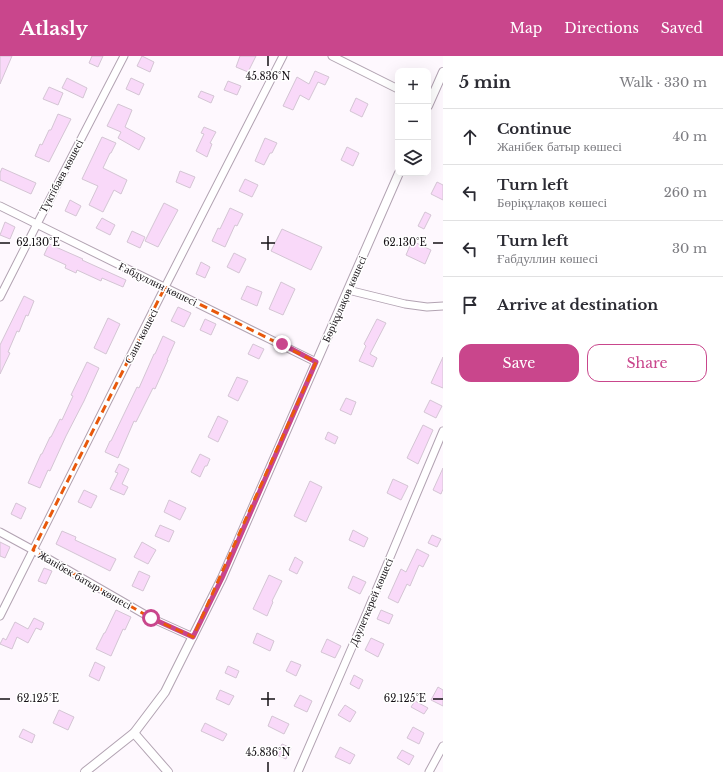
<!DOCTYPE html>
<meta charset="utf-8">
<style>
:root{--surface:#fff;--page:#f7f7f7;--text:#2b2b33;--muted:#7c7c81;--line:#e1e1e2;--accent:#c9468c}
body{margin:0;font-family:"Libre Baskerville",serif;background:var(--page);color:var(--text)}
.controls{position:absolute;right:12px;top:12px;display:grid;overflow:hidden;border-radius:8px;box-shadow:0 4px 16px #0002}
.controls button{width:36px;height:36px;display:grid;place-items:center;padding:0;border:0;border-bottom:1px solid var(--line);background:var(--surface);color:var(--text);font:20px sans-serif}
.stop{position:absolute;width:12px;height:12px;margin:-9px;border:3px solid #c9468c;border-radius:50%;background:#fff}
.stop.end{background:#c9468c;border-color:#fff;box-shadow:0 1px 4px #0008}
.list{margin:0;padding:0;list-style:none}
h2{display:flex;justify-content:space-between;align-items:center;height:52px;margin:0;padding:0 16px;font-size:17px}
h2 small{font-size:13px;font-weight:400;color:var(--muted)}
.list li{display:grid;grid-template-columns:26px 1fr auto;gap:12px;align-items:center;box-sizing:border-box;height:56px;padding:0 16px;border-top:1px solid var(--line)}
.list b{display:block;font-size:15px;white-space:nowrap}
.list p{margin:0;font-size:13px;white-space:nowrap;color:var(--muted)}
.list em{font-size:13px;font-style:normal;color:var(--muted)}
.actions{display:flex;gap:8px;padding:12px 16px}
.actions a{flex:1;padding:9px 0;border:1px solid var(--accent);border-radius:12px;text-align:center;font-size:14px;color:var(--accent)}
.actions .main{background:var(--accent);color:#fff}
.icon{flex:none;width:22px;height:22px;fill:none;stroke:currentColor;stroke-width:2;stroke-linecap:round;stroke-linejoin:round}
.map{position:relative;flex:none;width:443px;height:716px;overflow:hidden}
header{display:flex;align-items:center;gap:24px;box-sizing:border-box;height:56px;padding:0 20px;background:var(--accent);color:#fff}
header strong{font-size:19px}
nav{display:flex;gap:22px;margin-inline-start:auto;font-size:14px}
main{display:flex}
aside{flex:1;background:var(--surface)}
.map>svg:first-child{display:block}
.building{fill:#f9d9f9;stroke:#d4c5d4}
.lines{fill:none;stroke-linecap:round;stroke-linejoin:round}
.minor-casing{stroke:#b2a3b2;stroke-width:9}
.tertiary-casing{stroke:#b2a3b2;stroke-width:10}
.minor{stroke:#fff;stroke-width:7}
.tertiary{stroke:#fff;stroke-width:8}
.route{stroke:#c9468c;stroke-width:5}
.marked{fill:none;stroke:#e8590c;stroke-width:3;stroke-dasharray:8 5;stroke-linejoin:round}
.ticks{fill:none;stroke:#151015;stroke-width:1.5}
.labels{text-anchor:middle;stroke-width:3;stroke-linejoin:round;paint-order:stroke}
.street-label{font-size:11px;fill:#151015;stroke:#fff}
.ticks-label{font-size:10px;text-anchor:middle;fill:#151015;stroke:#fff;stroke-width:3;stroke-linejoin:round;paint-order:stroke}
</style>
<header>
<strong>Atlasly</strong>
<nav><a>Map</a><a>Directions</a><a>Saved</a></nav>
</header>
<main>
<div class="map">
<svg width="443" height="716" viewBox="0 0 443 716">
<rect width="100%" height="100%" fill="#fef8fe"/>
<!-- building -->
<g class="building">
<path d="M0 0H12L0 28Z"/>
<path d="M92 0H103L98 11 89 7Z"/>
<path d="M142 0 154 6 150 16 137 10Z"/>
<path d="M240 0H256L248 16 236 11Z"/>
<path d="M315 15 329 21 325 29 318 26 309 44 300 39 293 54 283 50 297 21 309 28Z"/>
<path d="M67 22 87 32 83 42 62 32Z"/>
<path d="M131 22 144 28 139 39 126 33Z"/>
<path d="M228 25 241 30 237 39 224 34Z"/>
<path d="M49 31 63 37 58 49 43 43Z"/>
<path d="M201 35 214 40 211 47 198 41Z"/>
<path d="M356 42 368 48 362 61 350 55Z"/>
<path d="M118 48 132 54 125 71 145 82 139 94 118 82 121 76 107 70Z"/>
<path d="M58 58 71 63 49 106 35 100 40 88 42 89 49 74H51Z"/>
<path d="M204 71 216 76 210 87 212 88 207 101 196 95 204 78 201 77Z"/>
<path d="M102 81 116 87 111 97H110L103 112 127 124 121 138 114 134 103 156 89 149 98 130 82 123Z"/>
<path d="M265 82 277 87 272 97H270L264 109 255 105Z"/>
<path d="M347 91 359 97 353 110 341 104Z"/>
<path d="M2 112 36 127 31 138 0 124V117Z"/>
<path d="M180 115 195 121 190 132 176 126Z"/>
<path d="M245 123 258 129 252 141 239 135Z"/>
<path d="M437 126 443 129V144L431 138Z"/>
<path d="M70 144 81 150 76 160 65 155Z"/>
<path d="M164 147 178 154 158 191 145 185Z"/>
<path d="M230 152 243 158 237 170 235 169 225 191 212 185 218 172 220 173Z"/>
<path d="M425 156 431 159 424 173 418 170Z"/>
<path d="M102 162 115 169 110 179 96 172Z"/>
<path d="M5 166 15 171 10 183 0 179Z"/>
<path d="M282 173 322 191 311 214 271 195Z"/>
<path d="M132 175 145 181 140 192 127 186Z"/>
<path d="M412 185 431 194 425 208 406 199Z"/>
<path d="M49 188 83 203 82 204 126 224 123 231 102 222 101 225 77 214 76 217 65 212 66 209 44 199Z"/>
<path d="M234 197 246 203 239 217 227 211Z"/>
<path d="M201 206 210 211 205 222 196 218Z"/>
<path d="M281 226 295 233 283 259 269 253Z"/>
<path d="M247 230 262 236 257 250 241 243Z"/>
<path d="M24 240 34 245 28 260 26 259 19 276 17 275 8 296 10 297 0 318V289Z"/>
<path d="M178 251 191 257 184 271 171 265Z"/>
<path d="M108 262 120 268 106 298 94 292Z"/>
<path d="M205 263 216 268 211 279 200 274Z"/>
<path d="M377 263 386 267 370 298 377 302 373 311 359 305 366 290 364 288Z"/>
<path d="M163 280 175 286 167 304H168L155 333 153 332 136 366 134 365 118 402 105 396 110 385H111L137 331 139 332 154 298H155Z"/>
<path d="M253 288 264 293 259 303 248 298Z"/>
<path d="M443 301V332L431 327Z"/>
<path d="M87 306 99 312 84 345 66 380 50 415 48 414 40 432 28 427 41 398H42L50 381H51L60 363 62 364 73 340 71 339Z"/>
<path d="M237 321 248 325 238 345 228 340Z"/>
<path d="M346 342 356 346 351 359 340 354Z"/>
<path d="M430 344 442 350 436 362 424 356Z"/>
<path d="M218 360 228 365 218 386 208 381Z"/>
<path d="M423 369 433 374 418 408 407 402Z"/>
<path d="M328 376 338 381 335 388 325 383Z"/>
<path d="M200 398 210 403 207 410H205L200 421 191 416Z"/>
<path d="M119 408 129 413 122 428 128 431 124 439 110 433 118 417 115 416Z"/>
<path d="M443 412V433L441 438 433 434Z"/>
<path d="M393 423 408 430 401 444 387 437Z"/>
<path d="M310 425 322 431 306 466 294 460Z"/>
<path d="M84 434 97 440 91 452 78 446Z"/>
<path d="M169 444 186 452 180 464 164 456Z"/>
<path d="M16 447 26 452 21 463 11 458Z"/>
<path d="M160 469 174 475 169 486 155 480Z"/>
<path d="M353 474 368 482 364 491 349 484Z"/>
<path d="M62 475 76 481 75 484 116 503 110 515 56 488Z"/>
<path d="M432 479 441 483 437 491 428 487Z"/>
<path d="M0 486 10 491 5 502 0 500Z"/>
<path d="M142 486 156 494 148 508 134 501Z"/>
<path d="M417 493 429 499 423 511 419 509 410 530 407 528 398 547 388 542 401 513 406 516Z"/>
<path d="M295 501 303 506 297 518 289 514Z"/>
<path d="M44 512 52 515 46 528 38 525Z"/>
<path d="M139 515 150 520 143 535 132 530Z"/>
<path d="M269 519 282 525 272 545 273 546 267 560 253 553Z"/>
<path d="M353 520 366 526 360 538 348 532Z"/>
<path d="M116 554 131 561 125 574 123 573 111 600 96 593 104 577H105Z"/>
<path d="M381 554 393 559 389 568 377 563Z"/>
<path d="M34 562 44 567 41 574 36 572 28 587 17 581 12 593 0 588 3 582 6 584 15 566 28 573Z"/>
<path d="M257 577 274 585 270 595 253 587Z"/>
<path d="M371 582 384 588 378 601 365 594Z"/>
<path d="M327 583 341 590 335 602 321 596Z"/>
<path d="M291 605 301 609 296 620 286 615Z"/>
<path d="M95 606 105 611 99 625 89 620Z"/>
<path d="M228 610 239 615 236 622 225 617Z"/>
<path d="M354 619 363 624 359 633 350 628Z"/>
<path d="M438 631 443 634V650L431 644Z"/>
<path d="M220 634 234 640 229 649 216 643Z"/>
<path d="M300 639 312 645 307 656 294 650Z"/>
<path d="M415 645 428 652 424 658 411 651Z"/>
<path d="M345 649 356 656 350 666 338 659Z"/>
<path d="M59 654 74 661 68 674 53 667Z"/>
<path d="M272 660 289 668 284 678 268 670Z"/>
<path d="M205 667 227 678 223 685 201 675Z"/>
<path d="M413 671 424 677 419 688 407 682Z"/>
<path d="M23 673 35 679 32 687 19 681Z"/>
<path d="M282 688 291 692 286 703 277 699Z"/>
<path d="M340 691 355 699 350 708 335 701Z"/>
<path d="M402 694 414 700 409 709 397 702Z"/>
</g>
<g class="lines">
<!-- minor casing -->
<g class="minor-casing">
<g id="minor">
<path d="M332 0 398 33"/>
<path d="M0 150 316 306"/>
<path d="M348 234 405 248 427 251 443 250"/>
<path d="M0 241 37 168 124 0"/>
<path d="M0 476 33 494 151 562 193 581"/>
<path d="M0 560 165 231 283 0"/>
<path d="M298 716 362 568 443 375"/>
<path d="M429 716 443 690"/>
</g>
</g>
<!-- tertiary casing -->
<g class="tertiary-casing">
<g id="tertiary">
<path d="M428 50 443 16"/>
<path d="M134 677 168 716"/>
<path d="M85 716 134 677 165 636 222 522 399 117"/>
</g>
</g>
<!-- minor -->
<use href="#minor" class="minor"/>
<!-- tertiary -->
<use href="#tertiary" class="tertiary"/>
</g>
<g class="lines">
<!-- route -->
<path class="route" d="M151 562 193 581 222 522 316 306 282 288"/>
</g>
<!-- marked area -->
<path class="marked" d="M165 231 316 306 193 581 151 562 33 494Z"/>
<!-- ticks -->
<path class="ticks" d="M268 0V10M268 180V194M0 187H10M261 187H275M433 187H443M268 636V650M0 643H10M261 643H275M433 643H443M268 706V716"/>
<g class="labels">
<!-- street labels -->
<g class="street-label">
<text transform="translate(61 120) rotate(-62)" y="4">Түктібаев көшесі</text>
<text transform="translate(158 228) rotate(26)" y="4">Ғабдуллин көшесі</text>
<text transform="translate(344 243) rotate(-66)" y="4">Бөріқұлақов көшесі</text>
<text transform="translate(141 280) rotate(-63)" y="4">Саин көшесі</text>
<text transform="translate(85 524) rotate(30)" y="4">Жанібек батыр көшесі</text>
<text transform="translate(371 546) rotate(-67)" y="4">Дәулеткерей көшесі</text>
</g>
</g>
<g class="ticks-label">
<text x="268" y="24">45.836°N</text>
<text x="405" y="190">62.130°E</text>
<text x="38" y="190">62.130°E</text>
<text x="38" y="646">62.125°E</text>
<text x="405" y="646">62.125°E</text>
<text x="268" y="700">45.836°N</text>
</g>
</svg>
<div class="controls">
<button>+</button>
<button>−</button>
<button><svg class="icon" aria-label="layers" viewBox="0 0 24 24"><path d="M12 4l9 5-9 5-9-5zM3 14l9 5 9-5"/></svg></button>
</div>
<div class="stop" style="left:151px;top:562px"></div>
<div class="stop end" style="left:282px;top:288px"></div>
</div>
<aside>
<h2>5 min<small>Walk · 330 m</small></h2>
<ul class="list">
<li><svg class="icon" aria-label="ahead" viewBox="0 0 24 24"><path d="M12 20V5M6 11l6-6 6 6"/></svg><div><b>Continue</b><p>Жанібек батыр көшесі</p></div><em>40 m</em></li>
<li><svg class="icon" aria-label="left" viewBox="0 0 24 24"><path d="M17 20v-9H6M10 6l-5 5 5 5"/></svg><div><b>Turn left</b><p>Бөріқұлақов көшесі</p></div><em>260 m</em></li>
<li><svg class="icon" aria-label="left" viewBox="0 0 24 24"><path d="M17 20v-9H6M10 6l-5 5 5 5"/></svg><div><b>Turn left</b><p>Ғабдуллин көшесі</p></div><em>30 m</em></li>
<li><svg class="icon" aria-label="arrive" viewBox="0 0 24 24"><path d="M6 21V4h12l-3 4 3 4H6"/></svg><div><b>Arrive at destination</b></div></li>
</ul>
<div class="actions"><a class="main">Save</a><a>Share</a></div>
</aside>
</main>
